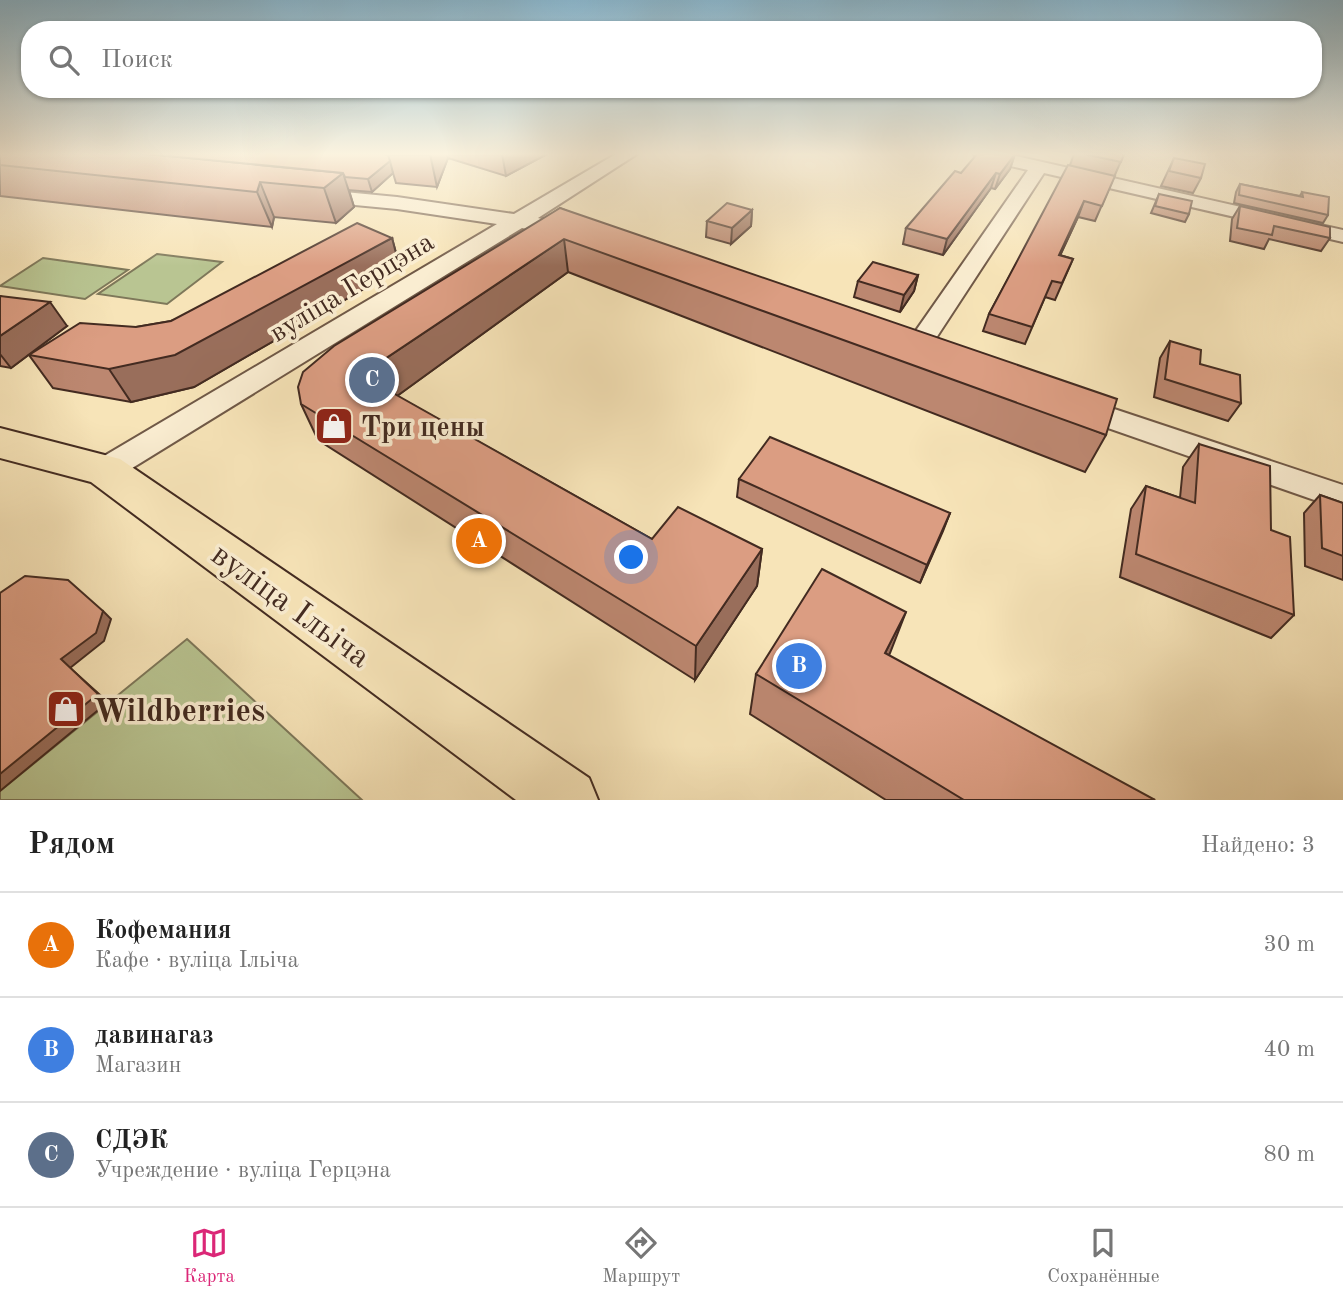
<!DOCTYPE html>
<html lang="ru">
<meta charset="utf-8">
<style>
:root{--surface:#fff;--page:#f2f2f2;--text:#222;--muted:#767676;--line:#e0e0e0;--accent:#db2777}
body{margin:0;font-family:"Old Standard TT",serif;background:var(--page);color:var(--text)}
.you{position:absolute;left:632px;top:558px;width:24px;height:24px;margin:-18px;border:5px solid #fff;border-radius:50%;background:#1a73e8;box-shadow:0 0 0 10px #1a73e833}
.badge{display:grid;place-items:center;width:46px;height:46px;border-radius:50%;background:var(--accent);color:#fff;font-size:23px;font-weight:700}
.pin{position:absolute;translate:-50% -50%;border:4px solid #fff;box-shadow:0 2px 7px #0006}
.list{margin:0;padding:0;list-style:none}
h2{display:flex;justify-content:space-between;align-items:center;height:91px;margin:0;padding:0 28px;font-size:30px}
h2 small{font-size:23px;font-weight:400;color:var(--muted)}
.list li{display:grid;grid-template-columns:46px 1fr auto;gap:21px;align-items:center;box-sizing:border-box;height:105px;padding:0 28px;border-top:2px solid var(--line)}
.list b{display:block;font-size:26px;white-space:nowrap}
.list p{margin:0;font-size:23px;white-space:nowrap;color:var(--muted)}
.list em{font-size:23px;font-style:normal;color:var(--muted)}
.icon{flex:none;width:38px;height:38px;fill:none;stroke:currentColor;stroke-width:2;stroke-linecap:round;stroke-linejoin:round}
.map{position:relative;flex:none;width:1343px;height:800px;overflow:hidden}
.search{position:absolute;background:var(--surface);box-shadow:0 2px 5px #0004;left:21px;right:21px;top:21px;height:77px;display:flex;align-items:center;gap:18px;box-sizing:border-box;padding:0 24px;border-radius:28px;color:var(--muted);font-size:26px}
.sheet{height:406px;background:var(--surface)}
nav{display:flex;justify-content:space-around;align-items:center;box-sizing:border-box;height:98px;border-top:2px solid var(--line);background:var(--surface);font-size:19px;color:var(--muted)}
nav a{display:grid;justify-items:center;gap:4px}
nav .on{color:var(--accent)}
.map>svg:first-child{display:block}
.green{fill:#b9c592;stroke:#7e785a;stroke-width:2}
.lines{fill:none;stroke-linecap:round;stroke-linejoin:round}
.street-casing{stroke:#705947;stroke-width:4}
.primary-casing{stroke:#432b21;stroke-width:4}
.street{fill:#faedd1;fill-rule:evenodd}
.primary{fill:#f7e4b8;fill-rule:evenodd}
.wall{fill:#bc8770;stroke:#432b21;stroke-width:2}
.shaded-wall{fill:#996e5b;stroke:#432b21;stroke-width:2}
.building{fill:#db9d82;stroke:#432b21;stroke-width:2}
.labels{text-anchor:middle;stroke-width:7;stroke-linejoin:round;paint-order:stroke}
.street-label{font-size:28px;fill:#432b21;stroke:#faedd1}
.poi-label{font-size:28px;font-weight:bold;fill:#432b21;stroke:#faedd1;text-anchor:start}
.near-street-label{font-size:33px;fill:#432b21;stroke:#faedd1}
.near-poi-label{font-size:33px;font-weight:bold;fill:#432b21;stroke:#faedd1;text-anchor:start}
</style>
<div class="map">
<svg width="1343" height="800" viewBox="0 0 1343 800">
<rect width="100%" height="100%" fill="#f7e4b8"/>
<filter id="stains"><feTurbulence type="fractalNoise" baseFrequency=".00286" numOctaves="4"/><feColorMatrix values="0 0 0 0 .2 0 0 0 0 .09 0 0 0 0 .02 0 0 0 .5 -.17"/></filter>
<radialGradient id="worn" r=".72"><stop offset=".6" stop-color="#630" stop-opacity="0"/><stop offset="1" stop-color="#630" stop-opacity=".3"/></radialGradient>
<!-- green -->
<g class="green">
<path d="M157 254 222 262 167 304 98 294Z"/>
<path d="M43 258 128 270 85 299 0 286Z"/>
<path d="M187 639 362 800H0V791Z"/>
</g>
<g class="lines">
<!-- street casing -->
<g class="street-casing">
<g id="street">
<path d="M616 154H637L538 218 577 228 580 232 577 236 570 238 522 228 116 478 105 481 94 478 90 470 94 462 497 224 397 209 313 201 303 195 306 191 313 189 397 197 514 214Z"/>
<path d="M974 154H1007L1343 230V242L1044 173 923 358 914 360 905 358 901 352 1028 170 976 158Z"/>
<path d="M1075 396 1343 485V510L1065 413 1061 406 1065 399Z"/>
</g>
</g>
<!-- primary casing -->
<g class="primary-casing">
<path id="primary" d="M0 428 120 459 589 778 598 800H516L91 482 0 458Z"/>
</g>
<!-- street -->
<use href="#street" class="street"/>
<!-- primary -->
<use href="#primary" class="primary"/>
</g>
<!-- wall -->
<g class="wall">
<path d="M0 154 388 155 547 154 506 176 448 158 437 187 396 183 393 173 372 192 349 190 354 207 336 223 274 217 272 227 0 196Z"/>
<path d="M1015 154 1010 169 995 189 991 188 943 255 903 244 906 228 961 173Z"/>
<path d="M1074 154H1124L1095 221 1078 217 1060 255 1073 259 1055 300 1045 297 1025 344 983 331 989 314 1070 165Z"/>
<path d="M1174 158 1201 178 1193 193 1161 186Z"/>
<path d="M1240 184 1300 196 1302 192 1328 215 1323 223 1234 203 1236 192Z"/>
<path d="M1159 194 1189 214 1185 222 1151 213Z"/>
<path d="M1240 206 1330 238 1321 251 1269 239 1264 249 1230 241 1232 219Z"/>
<path d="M560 208 1106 435 1085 472 568 272 397 396 652 539 762 549 757 586 695 680 318 440 301 404Z"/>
<path d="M752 210 751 226 731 244 706 237 707 221Z"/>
<path d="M392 238 400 268 194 387 131 402 53 388 29 355 136 327 171 321Z"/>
<path d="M918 275 914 291 900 312 854 297 858 281Z"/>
<path d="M0 296 67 326 11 368 0 366Z"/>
<path d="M1170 341 1200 364 1241 403 1228 421 1154 397 1160 358Z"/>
<path d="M1199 444 1271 530 1294 615 1271 638 1120 577 1131 509 1146 486 1180 498 1183 467Z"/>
<path d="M739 479 950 513 920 583 737 497Z"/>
<path d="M1320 495 1343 503V580L1305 566 1304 513Z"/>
<path d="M756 674 1155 800H886L750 714Z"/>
</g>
<!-- shaded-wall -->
<g class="shaded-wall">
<path d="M430 154H447L448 158 437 187Z"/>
<path d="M502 154H547L506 176Z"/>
<path d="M1015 154 1010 169 995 189 1000 174Z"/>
<path d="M390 161 393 173 372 192 368 179Z"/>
<path d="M343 173 354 207 336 223 324 188Z"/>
<path d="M996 173 991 188 943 255 947 239Z"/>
<path d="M260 182 274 217 272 227 257 192Z"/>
<path d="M1084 201 1078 217 1053 271 1059 255Z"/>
<path d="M752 210 751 226 731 244 732 228Z"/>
<path d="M392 238 400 268 194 387 131 402 109 369Z"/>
<path d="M564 239 568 272 375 412 361 375Z"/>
<path d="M918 275 914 291 900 312 904 295Z"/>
<path d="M50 302 67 326 11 368 0 354V336Z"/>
<path d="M950 513 943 531 920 583 927 565Z"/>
<path d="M762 549 757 586 695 680 696 646Z"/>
<path d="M103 611 111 619 104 641 70 668 108 702 0 791V774L61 659Z"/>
<path d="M906 612 890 653 870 693 885 653Z"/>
</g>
<!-- building -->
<g class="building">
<path d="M0 154H147L343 173 324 188 260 182 257 192 0 165Z"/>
<path d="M147 154H382L388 155 390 161 368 179 345 177 343 173Z"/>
<path d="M977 154H1015L1000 174 996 173 947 239 906 228 955 171 961 173Z"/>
<path d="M1084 154H1124L1121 162Z"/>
<path d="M1174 158 1205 164 1201 178 1169 171Z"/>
<path d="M1068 165 1115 176 1102 206 1084 201 1059 255 1073 259 1062 283 1052 281 1032 327 989 314Z"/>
<path d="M1240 184 1303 197 1302 192 1329 197 1328 215 1239 195Z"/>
<path d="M1159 194 1192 201 1189 214 1155 206Z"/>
<path d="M727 203 752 210 732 228 707 221Z"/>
<path d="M1240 206 1330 227V238L1274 226 1272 235 1237 228Z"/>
<path d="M560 208 1117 399 1106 435 564 239 361 375 652 539 678 507 762 549 696 646 301 404 298 387 303 372 334 346Z"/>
<path d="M357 223 392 238 175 355 109 369 29 355 80 323 136 327 171 321Z"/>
<path d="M873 262 918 275 904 295 858 281Z"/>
<path d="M0 296 50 302 0 336Z"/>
<path d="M1170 341 1201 350 1200 364 1240 375 1241 403 1165 379Z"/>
<path d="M770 437 950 513 927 565 739 479Z"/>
<path d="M1199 444 1270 466 1271 530 1290 537 1294 615 1136 554 1146 486 1195 503Z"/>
<path d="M1320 495 1343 503V556L1322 548Z"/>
<path d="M822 569 906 612 885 653 1155 800H964L756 674Z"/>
<path d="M25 576 68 580 103 611 96 633 61 659 98 694 0 774V593Z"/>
</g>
<!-- sky -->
<linearGradient id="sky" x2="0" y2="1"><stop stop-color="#8ab8d0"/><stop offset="0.58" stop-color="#fbf3df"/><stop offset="1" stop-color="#fbf3df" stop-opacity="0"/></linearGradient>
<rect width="1343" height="266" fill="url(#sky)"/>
<!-- icons -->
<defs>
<g id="shop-square" transform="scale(2.0125)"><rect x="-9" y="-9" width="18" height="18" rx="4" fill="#8f2418" stroke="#faedd1"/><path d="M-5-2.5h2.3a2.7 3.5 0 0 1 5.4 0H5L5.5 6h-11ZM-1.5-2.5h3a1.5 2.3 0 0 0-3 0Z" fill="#fff"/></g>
</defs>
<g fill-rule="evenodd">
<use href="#shop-square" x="334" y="426"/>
<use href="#shop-square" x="66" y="709"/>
</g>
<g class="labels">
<!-- street labels -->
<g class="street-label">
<text transform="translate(351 286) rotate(-31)" y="10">вуліца Герцэна</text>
</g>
<!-- poi labels -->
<g class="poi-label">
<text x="361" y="436">Три цены</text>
</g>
<!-- near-street labels -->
<g class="near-street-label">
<text transform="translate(292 604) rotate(36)" y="12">вуліца Ільіча</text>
</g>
<!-- near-poi labels -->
<g class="near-poi-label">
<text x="93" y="721">Wildberries</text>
</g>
</g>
<rect width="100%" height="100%" filter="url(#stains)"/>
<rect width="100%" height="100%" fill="url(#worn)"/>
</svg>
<div class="you"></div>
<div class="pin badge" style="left:479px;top:541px;background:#e8710a">A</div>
<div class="pin badge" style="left:799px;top:666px;background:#3f7fe0">B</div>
<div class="pin badge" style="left:372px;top:380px;background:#5c6f8a">C</div>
<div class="search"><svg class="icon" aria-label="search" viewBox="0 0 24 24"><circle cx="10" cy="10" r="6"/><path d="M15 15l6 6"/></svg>Поиск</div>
</div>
<section class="sheet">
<h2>Рядом<small>Найдено: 3</small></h2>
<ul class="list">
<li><span class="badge" style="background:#e8710a">A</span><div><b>Кофемания</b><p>Кафе · вуліца Ільіча</p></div><em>30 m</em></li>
<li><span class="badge" style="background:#3f7fe0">B</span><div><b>давинагаз</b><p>Магазин</p></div><em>40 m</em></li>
<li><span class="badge" style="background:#5c6f8a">C</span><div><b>СДЭК</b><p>Учреждение · вуліца Герцэна</p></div><em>80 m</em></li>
</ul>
</section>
<nav>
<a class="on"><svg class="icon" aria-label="map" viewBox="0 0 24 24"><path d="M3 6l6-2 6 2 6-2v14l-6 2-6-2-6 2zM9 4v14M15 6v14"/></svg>Карта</a>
<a><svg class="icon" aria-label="directions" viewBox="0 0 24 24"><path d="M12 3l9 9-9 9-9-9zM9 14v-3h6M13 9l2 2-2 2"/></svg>Маршрут</a>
<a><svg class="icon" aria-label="saved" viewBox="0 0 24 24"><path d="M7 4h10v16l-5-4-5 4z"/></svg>Сохранённые</a>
</nav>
